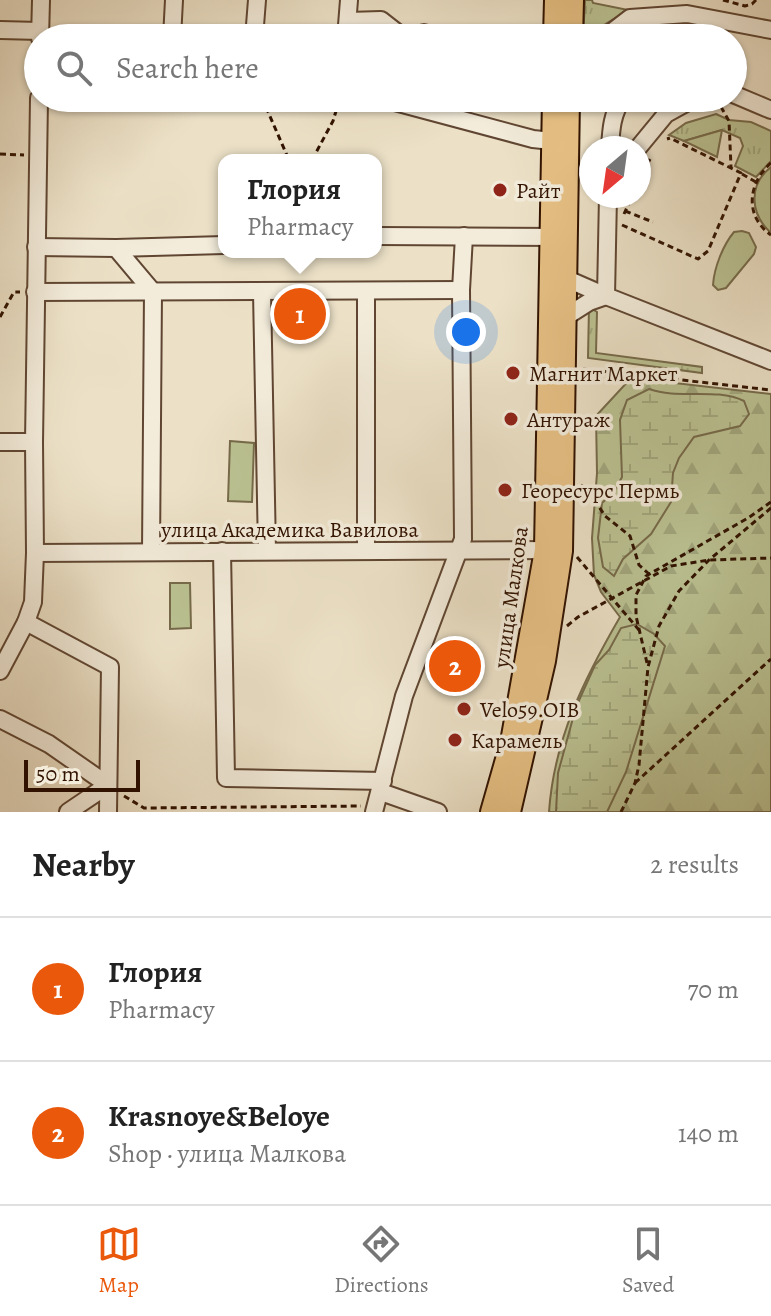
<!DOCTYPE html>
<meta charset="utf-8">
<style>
:root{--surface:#fff;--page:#f6f6f6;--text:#222;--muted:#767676;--line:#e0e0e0;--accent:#ea580c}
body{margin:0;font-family:Alegreya,serif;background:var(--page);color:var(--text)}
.compass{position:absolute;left:579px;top:136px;width:72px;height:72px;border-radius:50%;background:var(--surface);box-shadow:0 2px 6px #0004;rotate:209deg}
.scale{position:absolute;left:24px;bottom:20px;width:116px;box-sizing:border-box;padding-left:8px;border:4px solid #311200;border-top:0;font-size:22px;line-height:28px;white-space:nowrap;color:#311200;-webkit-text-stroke:6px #f3ecdb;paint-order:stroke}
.you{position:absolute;left:466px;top:332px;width:28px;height:28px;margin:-20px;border:6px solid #fff;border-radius:50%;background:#1a73e8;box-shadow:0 0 0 12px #1a73e833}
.badge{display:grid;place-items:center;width:52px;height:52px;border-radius:50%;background:var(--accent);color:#fff;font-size:26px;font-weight:700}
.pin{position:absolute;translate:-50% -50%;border:4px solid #fff;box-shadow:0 2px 8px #0006}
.popup{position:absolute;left:218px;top:154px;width:164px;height:104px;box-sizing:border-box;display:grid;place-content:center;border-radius:16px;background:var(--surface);filter:drop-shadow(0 2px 6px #0005);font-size:26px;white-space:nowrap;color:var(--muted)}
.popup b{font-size:30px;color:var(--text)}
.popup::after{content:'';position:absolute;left:50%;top:100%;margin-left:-16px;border:16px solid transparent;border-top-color:var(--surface)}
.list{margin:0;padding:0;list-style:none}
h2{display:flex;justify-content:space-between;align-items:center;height:104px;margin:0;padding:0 32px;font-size:34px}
h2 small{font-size:26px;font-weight:400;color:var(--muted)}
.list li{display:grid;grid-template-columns:52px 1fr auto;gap:24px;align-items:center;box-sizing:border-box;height:144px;padding:0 32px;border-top:2px solid var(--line)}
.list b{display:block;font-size:30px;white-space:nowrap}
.list p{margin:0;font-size:26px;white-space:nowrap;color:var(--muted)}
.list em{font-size:26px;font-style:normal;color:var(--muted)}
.icon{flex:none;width:44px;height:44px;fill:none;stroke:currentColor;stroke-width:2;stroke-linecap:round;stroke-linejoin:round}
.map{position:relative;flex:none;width:771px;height:812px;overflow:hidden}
.search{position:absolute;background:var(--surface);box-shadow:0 2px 6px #0004;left:24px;right:24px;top:24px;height:88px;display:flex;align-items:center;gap:20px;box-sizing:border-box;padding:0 28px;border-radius:44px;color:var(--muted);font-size:30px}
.sheet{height:392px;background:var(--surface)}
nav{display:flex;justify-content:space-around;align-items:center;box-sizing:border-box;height:112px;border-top:2px solid var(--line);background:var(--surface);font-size:22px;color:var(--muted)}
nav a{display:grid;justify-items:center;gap:4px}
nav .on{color:var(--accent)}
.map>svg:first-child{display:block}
.grass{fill:url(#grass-tufts);stroke:#766a4a;stroke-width:2}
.forest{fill:url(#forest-firs);stroke:#766a4a;stroke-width:2}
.wetland{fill:url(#wetland-marsh);stroke:#766a4a;stroke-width:2}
.green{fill:#bbc293;stroke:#766a4a;stroke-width:2}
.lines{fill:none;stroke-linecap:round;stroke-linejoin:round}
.minor-casing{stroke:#604632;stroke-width:20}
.major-casing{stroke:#311200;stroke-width:24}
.path{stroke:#311200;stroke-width:3;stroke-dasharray:6 4;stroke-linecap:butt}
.minor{stroke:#f3ecdb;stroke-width:16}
.major{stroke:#e6c084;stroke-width:20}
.poi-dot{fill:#8f2418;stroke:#f3ecdb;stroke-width:3}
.labels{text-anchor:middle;stroke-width:7;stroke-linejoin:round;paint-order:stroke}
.poi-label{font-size:22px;fill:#311200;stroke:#f3ecdb;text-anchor:start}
.street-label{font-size:22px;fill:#311200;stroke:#f3ecdb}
</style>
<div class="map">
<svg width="771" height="812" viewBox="0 0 771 812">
<defs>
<pattern id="grass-tufts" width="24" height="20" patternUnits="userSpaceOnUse" patternTransform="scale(2)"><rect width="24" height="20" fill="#bbc293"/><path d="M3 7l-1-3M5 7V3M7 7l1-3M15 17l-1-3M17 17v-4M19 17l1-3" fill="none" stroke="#a1a67d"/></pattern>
<pattern id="forest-firs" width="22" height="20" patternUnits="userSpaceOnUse" patternTransform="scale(2)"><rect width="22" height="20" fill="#bbc293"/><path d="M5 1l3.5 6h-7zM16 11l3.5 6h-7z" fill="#a1a67d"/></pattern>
<pattern id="wetland-marsh" width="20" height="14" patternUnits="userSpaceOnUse" patternTransform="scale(2)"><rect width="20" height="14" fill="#bbc293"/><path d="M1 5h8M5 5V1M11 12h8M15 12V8" fill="none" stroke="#a1a67d"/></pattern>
</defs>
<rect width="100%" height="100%" fill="#ece1c7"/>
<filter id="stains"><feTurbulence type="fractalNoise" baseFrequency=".0025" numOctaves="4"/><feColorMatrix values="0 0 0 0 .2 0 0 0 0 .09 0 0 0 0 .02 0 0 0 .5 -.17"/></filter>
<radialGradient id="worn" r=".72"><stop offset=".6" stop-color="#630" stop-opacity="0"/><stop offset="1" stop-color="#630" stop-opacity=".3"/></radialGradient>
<!-- grass -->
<g class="grass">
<path d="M585 0H592L593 3 628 10 583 38Z"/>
<path d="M716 114 729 120 751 122 771 131V161L756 177 735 166 743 146 740 138 722 130 684 141 669 135 686 123Z"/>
<path d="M589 307 597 312 596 353 702 367V373L588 358Z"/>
</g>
<!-- forest -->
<path class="forest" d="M631 378 771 394V812H549C554 739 584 679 620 617L601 592 594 575 592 538 597 473 596 416Z"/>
<!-- wetland -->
<g class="wetland">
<path d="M649 389C680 400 714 387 744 401L749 414 740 426 694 437 679 458 673 473 671 502 651 534 623 559 614 576 603 567 598 538 602 503 614 492 622 477 620 420 627 400Z"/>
<path d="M637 624 654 634 665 646 626 772 607 812H556L558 773 576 707 595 665 609 650 621 628Z"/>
</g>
<!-- green -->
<g class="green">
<path d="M722 130 717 157 684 141Z"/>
<path d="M771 167V233C750 214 748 185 771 167Z"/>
<path d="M742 231 749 233 756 247 754 254 726 288 718 290 713 285C714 268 723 245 734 232Z"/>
<path d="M230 441 254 443 252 502 228 501Z"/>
<path d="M170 583H190L191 628 170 629Z"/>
</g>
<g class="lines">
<!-- minor casing -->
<g class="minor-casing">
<g id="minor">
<path d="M348 21 381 20 404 38"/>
<path d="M0 30 40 31"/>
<path d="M40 38 41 0"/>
<path d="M172 38 174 0"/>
<path d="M254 38 257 0"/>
<path d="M346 38 349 0"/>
<path d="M424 38V33"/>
<path d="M604 38 630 18 687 14 771 30"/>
<path d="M733 94 771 110"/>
<path d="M380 98 533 139 561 142"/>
<path d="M610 148C611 130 612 113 623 98"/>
<path d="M638 148 666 114 695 98"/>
<path d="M608 196 606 296 771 361"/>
<path d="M376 236 562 237"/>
<path d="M36 247 116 248 224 245"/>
<path d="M116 248 153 292 151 552"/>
<path d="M567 279 606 296 589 302 567 316"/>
<path d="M35 292 461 290"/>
<path d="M262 292 267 551"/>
<path d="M0 442H34"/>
<path d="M366 550V291"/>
<path d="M222 551 226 778 383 781"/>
<path d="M35 553 556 550"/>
<path d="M26 622 110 667 108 812"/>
<path d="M0 671 26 622 33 602 35 553 34 442 39 98"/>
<path d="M0 719 49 744 108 785 68 812"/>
<path d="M381 792 438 812"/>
<path d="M374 812 404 696 463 539 461 290 464 236"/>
</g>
</g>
<!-- major casing -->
<g class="major-casing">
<g id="major">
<path d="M554 38 555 0"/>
<path d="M572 38 573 0"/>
<path d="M491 812 511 742 545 550 553 98"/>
<path d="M510 812 545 661 562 551 569 98"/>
</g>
</g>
<!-- path -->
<g class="path">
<path d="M723 0 745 6 752 4 756 0"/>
<path d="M262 98 289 160"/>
<path d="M716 98 729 121 731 167"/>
<path d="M0 154 24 155"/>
<path d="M312 160 333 121 340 98"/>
<path d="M771 163C748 183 744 216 771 235"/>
<path d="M742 174 756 182"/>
<path d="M639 181 650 159"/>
<path d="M625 211 653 222"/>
<path d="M624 214 632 196"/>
<path d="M622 225 698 259 708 251 741 173 670 138 667 139"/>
<path d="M0 317 14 292H20"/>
<path d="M583 369 771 390"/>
<path d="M581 485 589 491 605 516 630 536 639 565 649 574"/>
<path d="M577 557 639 630"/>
<path d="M567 626 578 617 671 566 709 560 771 558"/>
<path d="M647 663 636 616V595L646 576 748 518 771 502"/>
<path d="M635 783 771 659"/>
<path d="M124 796 144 808 361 806"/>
<path d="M621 812 635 783 639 765 648 667 659 626 679 591 709 560 771 508"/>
</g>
<!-- minor -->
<use href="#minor" class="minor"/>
<!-- major -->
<use href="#major" class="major"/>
</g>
<!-- markers -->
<g class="poi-dot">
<circle cx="500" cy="190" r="8"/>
<circle cx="513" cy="373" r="8"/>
<circle cx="511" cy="419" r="8"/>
<circle cx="505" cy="490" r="8"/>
<circle cx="464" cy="709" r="8"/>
<circle cx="455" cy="740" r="8"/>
</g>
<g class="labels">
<!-- poi labels -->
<g class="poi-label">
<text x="516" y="198">Райт</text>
<text x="529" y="381">Магнит Маркет</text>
<text x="527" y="427">Антураж</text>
<text x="521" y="498">Георесурс Пермь</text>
<text x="480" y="717">Velo59.OIB</text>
<text x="471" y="748">Карамель</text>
</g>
<!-- street labels -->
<g class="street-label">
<text x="290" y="537">улица Академика Вавилова</text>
<text transform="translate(510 597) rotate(-82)" y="8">улица Малкова</text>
</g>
</g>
<rect width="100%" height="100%" filter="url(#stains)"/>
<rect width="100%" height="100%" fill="url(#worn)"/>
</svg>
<svg class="compass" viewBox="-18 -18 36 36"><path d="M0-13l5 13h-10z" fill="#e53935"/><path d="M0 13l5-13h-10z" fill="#767676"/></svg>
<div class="scale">50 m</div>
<div class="you"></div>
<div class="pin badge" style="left:300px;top:314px">1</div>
<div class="popup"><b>Глория</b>Pharmacy</div>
<div class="pin badge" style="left:455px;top:666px">2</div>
<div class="search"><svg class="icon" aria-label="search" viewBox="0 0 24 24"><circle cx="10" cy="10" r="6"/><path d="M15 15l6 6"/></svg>Search here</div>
</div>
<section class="sheet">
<h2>Nearby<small>2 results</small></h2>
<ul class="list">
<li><span class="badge">1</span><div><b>Глория</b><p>Pharmacy</p></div><em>70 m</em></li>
<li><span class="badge">2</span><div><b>Krasnoye&amp;Beloye</b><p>Shop · улица Малкова</p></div><em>140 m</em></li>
</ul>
</section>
<nav>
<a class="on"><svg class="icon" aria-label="map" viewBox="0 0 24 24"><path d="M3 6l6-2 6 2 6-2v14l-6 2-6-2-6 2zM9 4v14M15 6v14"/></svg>Map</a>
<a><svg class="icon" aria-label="directions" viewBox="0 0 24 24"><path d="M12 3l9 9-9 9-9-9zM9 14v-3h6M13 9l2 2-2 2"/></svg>Directions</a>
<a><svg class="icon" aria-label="saved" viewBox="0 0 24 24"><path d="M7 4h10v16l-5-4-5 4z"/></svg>Saved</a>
</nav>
